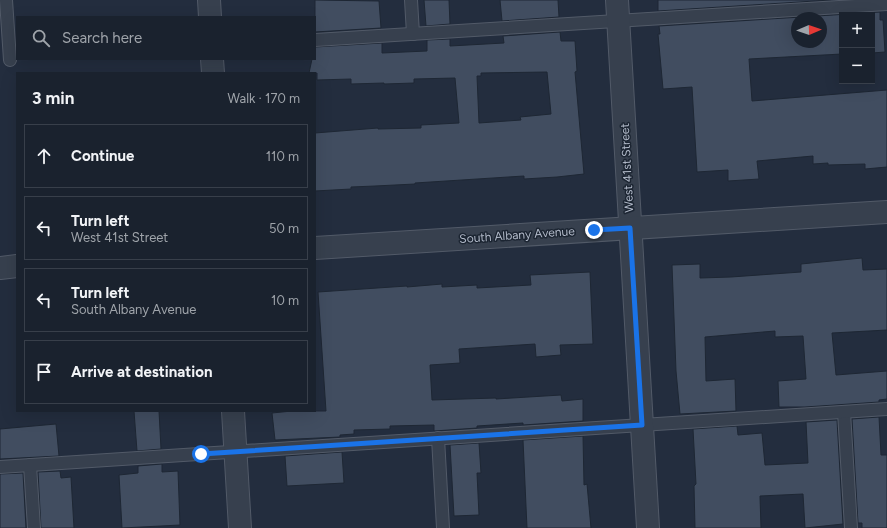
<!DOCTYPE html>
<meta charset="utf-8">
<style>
:root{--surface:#1a222e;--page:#272f3a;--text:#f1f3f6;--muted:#9fa4aa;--line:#383f4a}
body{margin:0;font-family:Figtree,sans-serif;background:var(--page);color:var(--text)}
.controls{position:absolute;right:12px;top:12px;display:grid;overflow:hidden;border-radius:0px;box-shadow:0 4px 16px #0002}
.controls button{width:36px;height:36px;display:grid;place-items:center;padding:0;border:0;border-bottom:1px solid var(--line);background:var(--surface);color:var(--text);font:20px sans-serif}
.compass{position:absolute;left:791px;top:12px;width:36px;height:36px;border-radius:50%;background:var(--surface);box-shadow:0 4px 16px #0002;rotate:88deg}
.stop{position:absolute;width:12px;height:12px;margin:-9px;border:3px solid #1a73e8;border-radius:50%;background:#fff}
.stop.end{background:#1a73e8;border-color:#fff;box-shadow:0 1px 4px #0008}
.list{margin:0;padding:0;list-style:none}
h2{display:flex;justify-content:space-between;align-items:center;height:52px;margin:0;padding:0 16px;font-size:17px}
h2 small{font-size:13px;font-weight:400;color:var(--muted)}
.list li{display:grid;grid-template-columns:26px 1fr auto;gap:12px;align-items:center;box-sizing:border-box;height:64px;margin:0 8px 8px;padding:0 8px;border:1px solid var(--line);border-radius:0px}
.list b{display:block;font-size:15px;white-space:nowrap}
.list p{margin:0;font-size:13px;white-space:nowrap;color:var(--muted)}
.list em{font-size:13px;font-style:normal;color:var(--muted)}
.icon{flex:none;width:22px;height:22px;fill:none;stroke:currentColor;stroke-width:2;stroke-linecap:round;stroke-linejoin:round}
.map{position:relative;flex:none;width:887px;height:528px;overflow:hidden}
.search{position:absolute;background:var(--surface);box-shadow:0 4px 16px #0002;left:16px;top:16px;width:300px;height:44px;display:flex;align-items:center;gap:10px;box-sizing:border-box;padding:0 14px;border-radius:0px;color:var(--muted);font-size:15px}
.panel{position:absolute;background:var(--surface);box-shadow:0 4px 16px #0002;left:16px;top:72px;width:300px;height:340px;border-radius:0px}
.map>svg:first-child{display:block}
.building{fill:#414d60;stroke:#1e2734;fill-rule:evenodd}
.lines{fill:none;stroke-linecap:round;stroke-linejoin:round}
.service-casing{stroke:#525a68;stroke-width:14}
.minor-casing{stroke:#525a68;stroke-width:24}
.service{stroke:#37404e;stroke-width:12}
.minor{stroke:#37404e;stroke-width:22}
.route{stroke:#1a73e8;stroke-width:5}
.labels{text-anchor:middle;stroke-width:3;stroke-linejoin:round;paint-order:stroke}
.street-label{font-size:12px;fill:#b2bac9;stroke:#1c2532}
</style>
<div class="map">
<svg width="887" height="528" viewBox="0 0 887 528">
<rect width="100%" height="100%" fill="#232d3e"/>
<!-- building -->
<g class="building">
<path d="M315 0 379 1 381 28 315 32Z"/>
<path d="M424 0H449L450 24 426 26Z"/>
<path d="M500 0H558L559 17 502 21Z"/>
<path d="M658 0H831L658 11Z"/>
<path d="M880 12V20H883L885 52 872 53V15H842V54L749 59 752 101 887 90V167L865 169V164L828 165V163L813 164V156L757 161 759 179 728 181V170L697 172 692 87 663 89 658 34H660L659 26ZM797 18H821V42H797Z"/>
<path d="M560 32 561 41H575L577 71 575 72 584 174 557 177 524 179V176L415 183V184L375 186 351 187V189L315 191V133L378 128V129L421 128V125L459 123 455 78 414 79V83L384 84V83L351 84V79L317 80V73H309L312 59H315V47L382 43V53L427 51V40L450 39V46L504 43 503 36ZM547 72 551 114 520 117 521 120 479 123 477 76H481V73Z"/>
<path d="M862 258 863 270 887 269V330L832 333 836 375 887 371V399L879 400V402L805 407H779L778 381 806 379 803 336 775 337V331L705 337 706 381 735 379 736 411 680 414 676 371 672 265 700 264V278L731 277 801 272V264Z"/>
<path d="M590 272 593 344 560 345 561 355 536 357 535 344 459 349 460 363 430 365 432 400 496 398V399L561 395 562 401 583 399V421L523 425V423L477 426V428L434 431V425L390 426V429L354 430V434L340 435V437L275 440 272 413 292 411H326L318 292 407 286V287L442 284V287L477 285V288L531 285 530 275Z"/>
<path d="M134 411H159L161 449 137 451Z"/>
<path d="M879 417 881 455H887V528H862V523H858L852 419Z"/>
<path d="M837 420 843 524 805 528 803 494 760 496 761 528H695L694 486 696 484 693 429 737 426 738 435 762 433 765 465 808 463 806 422Z"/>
<path d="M56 424 59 456 0 459V429Z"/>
<path d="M583 436 584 485 587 484 591 528H527L523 440Z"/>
<path d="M479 443 481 473H477L479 515 454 516 450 445Z"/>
<path d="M342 452 344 483 287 486 285 456Z"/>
<path d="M162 464V472L178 471 180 525 122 528 119 475 138 473V466Z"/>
<path d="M60 471 61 478 71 477 74 528H41L38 472Z"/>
<path d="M23 473 26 528H0V474Z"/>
</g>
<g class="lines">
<!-- service casing -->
<g class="service-casing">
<g id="service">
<path d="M6 0 10 60"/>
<path d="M411 0 413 34"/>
<path d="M315 40 887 4"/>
<path d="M844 412 851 528"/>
<path d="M438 438 443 528"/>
<path d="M30 465 34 528"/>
<path d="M0 467 887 409"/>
</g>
</g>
<!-- minor casing -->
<g class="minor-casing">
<g id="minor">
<path d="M209 0 210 17"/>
<path d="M617 0 648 528"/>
<path d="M212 59 213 73"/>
<path d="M315 248 887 212"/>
<path d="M0 268 17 266"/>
<path d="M233 411 240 528"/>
</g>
</g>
<!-- service -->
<use href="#service" class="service"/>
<!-- minor -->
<use href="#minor" class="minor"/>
</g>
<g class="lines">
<!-- route -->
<path class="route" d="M201 454 642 425 630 228 594 230"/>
</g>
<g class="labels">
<!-- street labels -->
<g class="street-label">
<text transform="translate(627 168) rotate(-93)" y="4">West 41st Street</text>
<text transform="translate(517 235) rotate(-4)" y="4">South Albany Avenue</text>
</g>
</g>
</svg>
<div class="controls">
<button>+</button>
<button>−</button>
</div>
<svg class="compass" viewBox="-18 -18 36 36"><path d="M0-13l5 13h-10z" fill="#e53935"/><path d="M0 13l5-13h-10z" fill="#9fa4aa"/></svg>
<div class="stop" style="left:201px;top:454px"></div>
<div class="stop end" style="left:594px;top:230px"></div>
<div class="search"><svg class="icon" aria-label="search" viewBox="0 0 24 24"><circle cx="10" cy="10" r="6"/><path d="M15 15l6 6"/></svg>Search here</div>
<section class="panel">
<h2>3 min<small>Walk · 170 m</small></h2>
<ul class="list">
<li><svg class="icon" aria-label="ahead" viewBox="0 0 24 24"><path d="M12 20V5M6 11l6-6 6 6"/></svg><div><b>Continue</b></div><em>110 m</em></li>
<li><svg class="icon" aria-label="left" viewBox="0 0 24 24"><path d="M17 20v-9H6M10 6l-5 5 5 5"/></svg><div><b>Turn left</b><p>West 41st Street</p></div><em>50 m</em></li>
<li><svg class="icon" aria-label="left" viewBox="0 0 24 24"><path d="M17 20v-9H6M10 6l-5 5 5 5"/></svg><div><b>Turn left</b><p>South Albany Avenue</p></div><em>10 m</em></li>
<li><svg class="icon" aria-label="arrive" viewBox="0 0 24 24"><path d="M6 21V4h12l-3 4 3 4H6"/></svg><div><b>Arrive at destination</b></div></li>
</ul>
</section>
</div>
